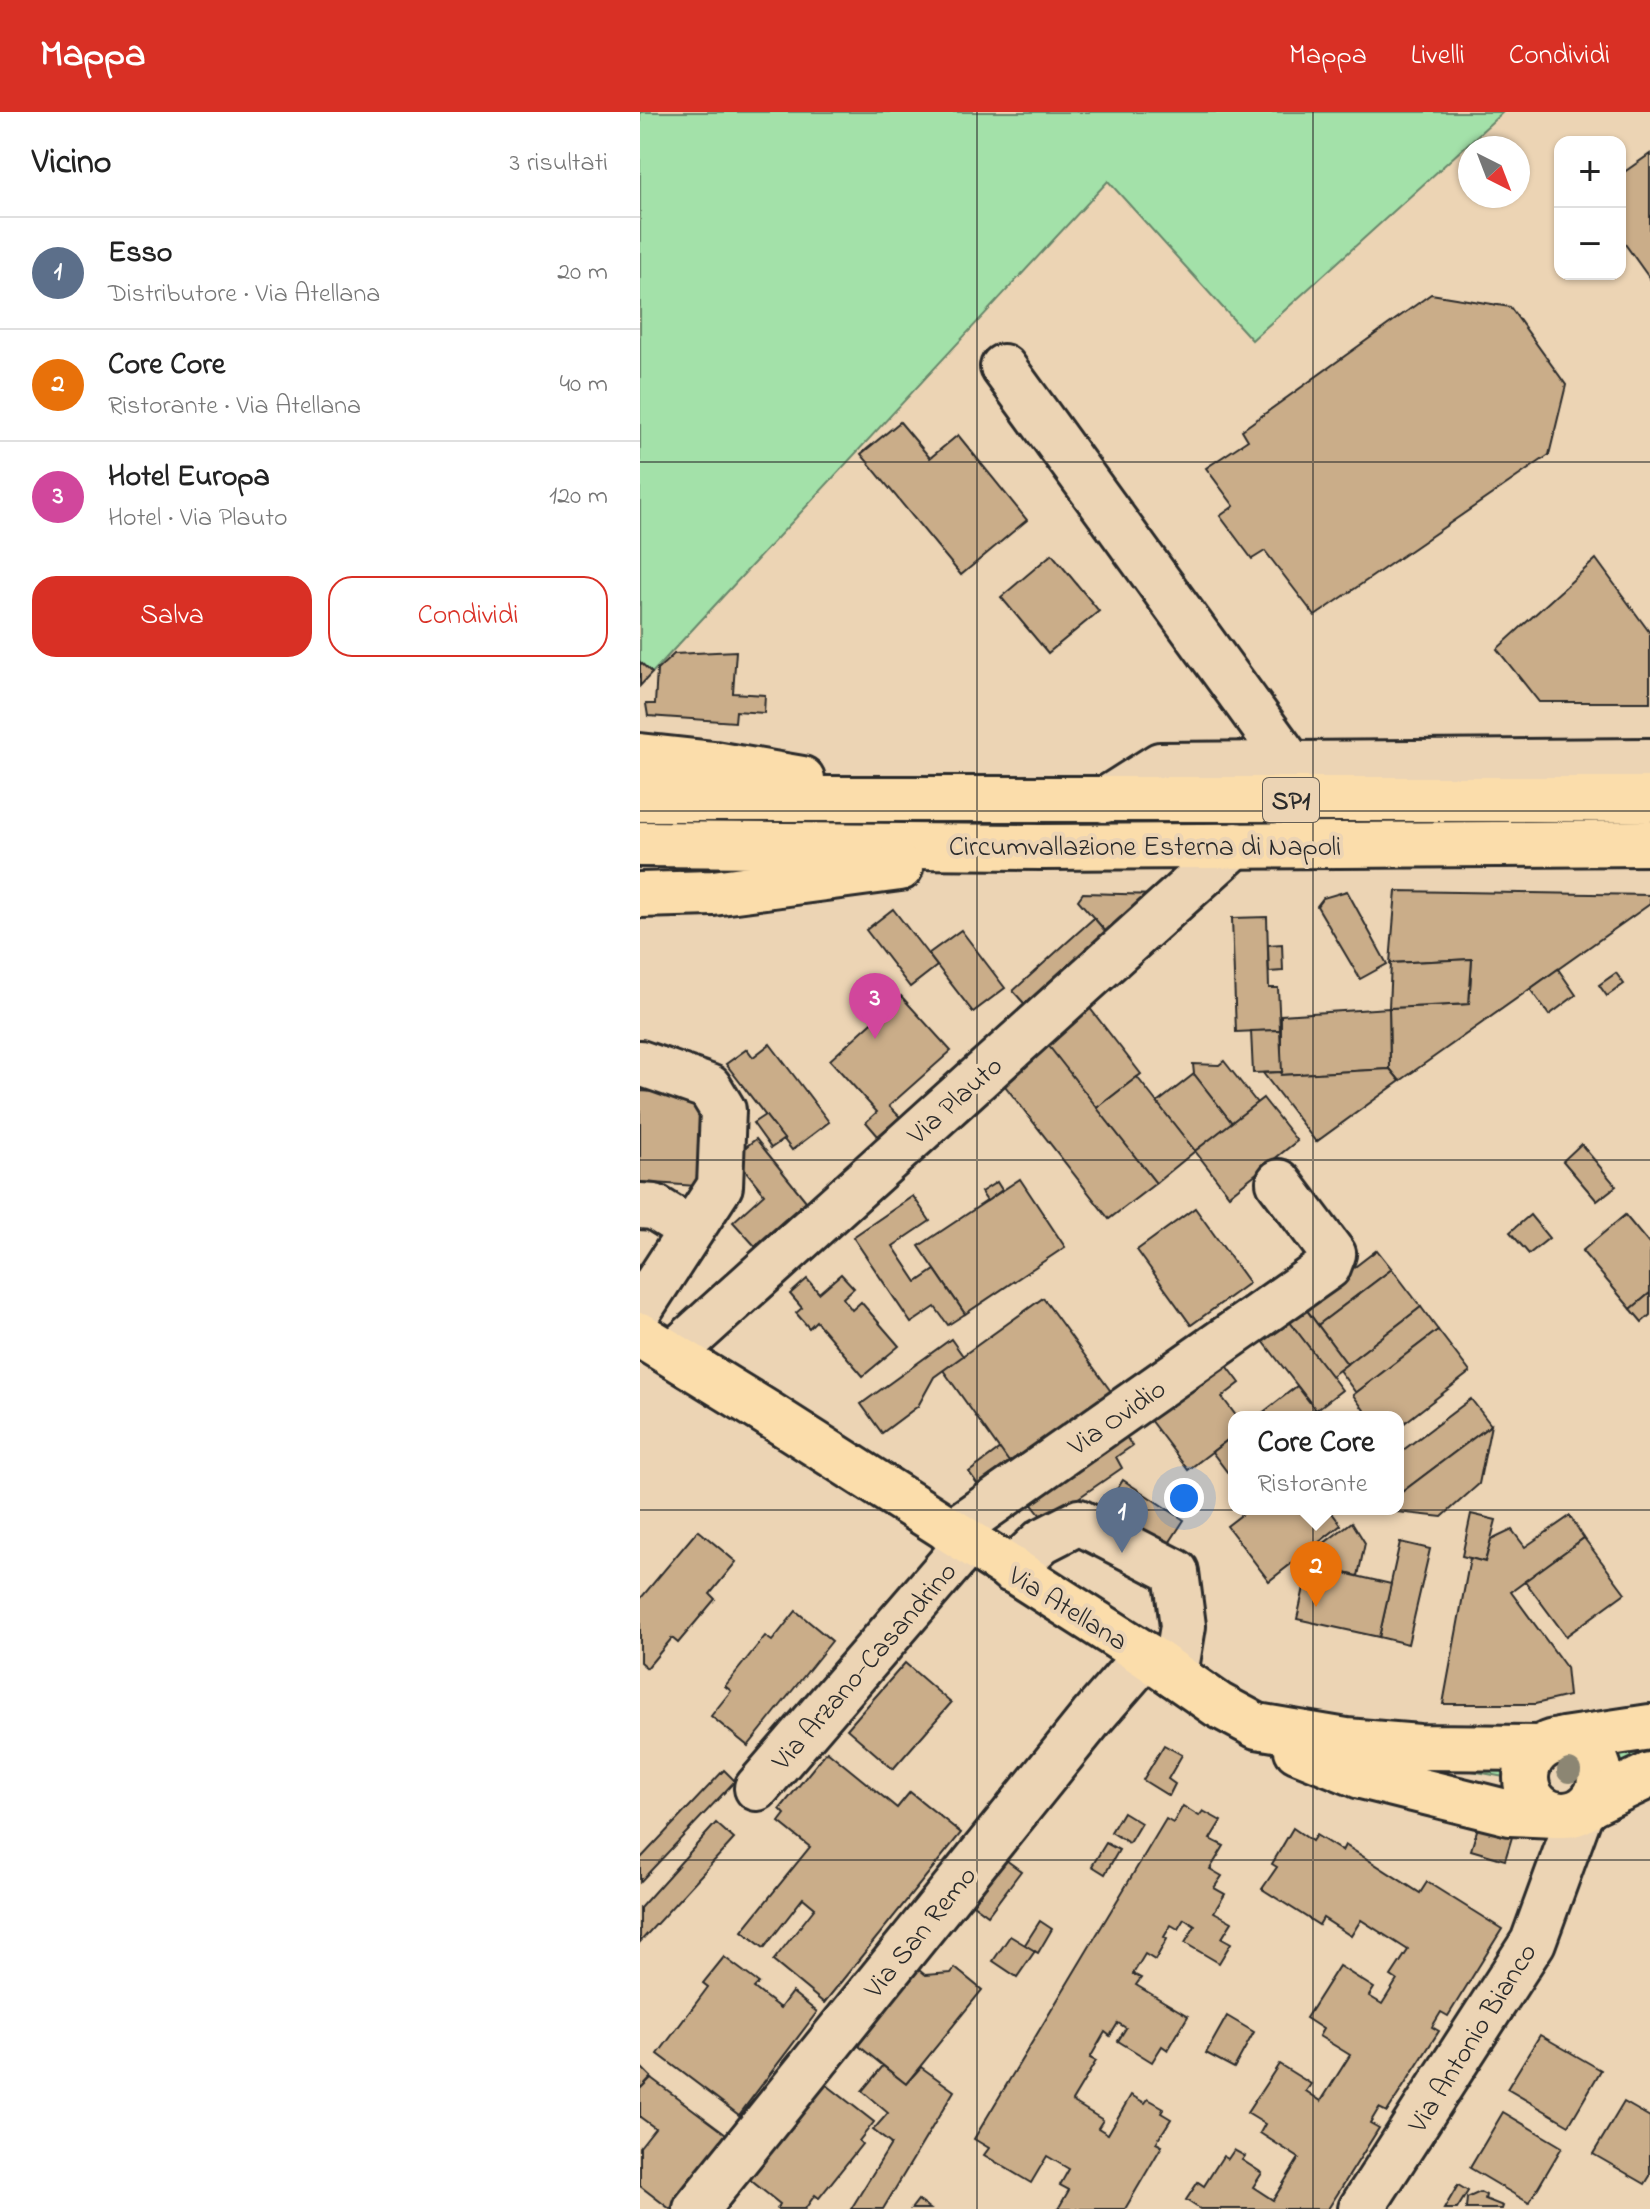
<!DOCTYPE html>
<html lang="it">
<meta charset="utf-8">
<style>
:root{--surface:#fff;--page:#f2f2f2;--text:#222;--muted:#767676;--line:#e0e0e0;--accent:#d93025}
body{margin:0;font-family:"Indie Flower",sans-serif;background:var(--page);color:var(--text)}
.controls{position:absolute;right:24px;top:24px;display:grid;overflow:hidden;border-radius:16px;box-shadow:0 2px 6px #0004}
.controls button{width:72px;height:72px;display:grid;place-items:center;padding:0;border:0;border-bottom:2px solid var(--line);background:var(--surface);color:var(--text);font:40px sans-serif}
.compass{position:absolute;left:818px;top:24px;width:72px;height:72px;border-radius:50%;background:var(--surface);box-shadow:0 2px 6px #0004;rotate:138deg}
.you{position:absolute;left:544px;top:1386px;width:28px;height:28px;margin:-20px;border:6px solid #fff;border-radius:50%;background:#1a73e8;box-shadow:0 0 0 12px #1a73e833}
.badge{display:grid;place-items:center;width:52px;height:52px;border-radius:50%;background:var(--accent);color:#fff;font-size:26px;font-weight:700}
.pin{position:absolute;translate:-50% -66px;filter:drop-shadow(0 2px 4px #0008)}
.pin::after{content:'';position:absolute;top:42px;width:28px;height:24px;background:inherit;clip-path:polygon(0 0,100% 0,50% 100%)}
.popup{position:absolute;left:588px;top:1299px;width:176px;height:104px;box-sizing:border-box;display:grid;place-content:center;border-radius:16px;background:var(--surface);filter:drop-shadow(0 2px 6px #0005);font-size:26px;white-space:nowrap;color:var(--muted)}
.popup b{font-size:30px;color:var(--text)}
.popup::after{content:'';position:absolute;left:50%;top:100%;margin-left:-16px;border:16px solid transparent;border-top-color:var(--surface)}
.list{margin:0;padding:0;list-style:none}
h2{display:flex;justify-content:space-between;align-items:center;height:104px;margin:0;padding:0 32px;font-size:34px}
h2 small{font-size:26px;font-weight:400;color:var(--muted)}
.list li{display:grid;grid-template-columns:52px 1fr auto;gap:24px;align-items:center;box-sizing:border-box;height:112px;padding:0 32px;border-top:2px solid var(--line)}
.list b{display:block;font-size:30px;white-space:nowrap}
.list p{margin:0;font-size:26px;white-space:nowrap;color:var(--muted)}
.list em{font-size:26px;font-style:normal;color:var(--muted)}
.actions{display:flex;gap:16px;padding:24px 32px}
.actions a{flex:1;padding:18px 0;border:2px solid var(--accent);border-radius:24px;text-align:center;font-size:28px;color:var(--accent)}
.actions .main{background:var(--accent);color:#fff}
.map{position:relative;flex:none;width:1010px;height:2097px;overflow:hidden}
header{display:flex;align-items:center;gap:48px;box-sizing:border-box;height:112px;padding:0 40px;background:var(--accent);color:#fff}
header strong{font-size:38px}
nav{display:flex;gap:44px;margin-inline-start:auto;font-size:28px}
main{display:flex}
aside{flex:1;background:var(--surface)}
.map>svg:first-child{display:block}
.green{fill:#a3e1a9;stroke:#67866a;stroke-width:2}
.building{fill:#caad89;stroke:#2b2b2b;stroke-width:2}
.lines{fill:none;stroke-linecap:round;stroke-linejoin:round}
.minor-casing{stroke:#2b2b2b;stroke-width:50}
.major-casing{stroke:#2b2b2b;stroke-width:50}
.highway-casing{stroke:#2b2b2b;stroke-width:50}
.minor{stroke:#ecd4b4;stroke-width:44}
.major{stroke:#fbddab;stroke-width:44}
.highway{stroke:#fbddab;stroke-width:44}
.tree{fill:#8c8673}
.grid{fill:none;stroke:#2b2b2b;stroke-width:2;stroke-opacity:0.55}
.labels{text-anchor:middle;stroke-width:8;stroke-linejoin:round;paint-order:stroke}
.shield{fill:#ecd4b4;stroke:#655e54;stroke-width:2}
.shield-label{font-size:26px;font-weight:bold;fill:#2b2b2b}
.street-label{font-size:28px;fill:#2b2b2b;stroke:#ecd4b4}
</style>
<header>
<strong>Mappa</strong>
<nav><a>Mappa</a><a>Livelli</a><a>Condividi</a></nav>
</header>
<main>
<aside>
<h2>Vicino<small>3 risultati</small></h2>
<ul class="list">
<li><span class="badge" style="background:#5c6f8a">1</span><div><b>Esso</b><p>Distributore · Via Atellana</p></div><em>20 m</em></li>
<li><span class="badge" style="background:#e8710a">2</span><div><b>Core Core</b><p>Ristorante · Via Atellana</p></div><em>40 m</em></li>
<li><span class="badge" style="background:#d1479c">3</span><div><b>Hotel Europa</b><p>Hotel · Via Plauto</p></div><em>120 m</em></li>
</ul>
<div class="actions"><a class="main">Salva</a><a>Condividi</a></div>
</aside>
<div class="map">
<svg width="1010" height="2097" viewBox="0 0 1010 2097">
<rect width="100%" height="100%" fill="#ecd4b4"/>
<filter id="ink" filterUnits="userSpaceOnUse"><feTurbulence type="fractalNoise" baseFrequency=".0125" numOctaves="2"/><feDisplacementMap in="SourceGraphic" scale="16" xChannelSelector="R" yChannelSelector="G"/><feConvolveMatrix kernelMatrix="1 2 1 2 8 2 1 2 1" color-interpolation-filters="sRGB"/></filter>
<g filter="url(#ink)">
<!-- green -->
<g class="green">
<path d="M0 0H863L612 228 468 69 12 561 0 550Z"/>
<path d="M1010 1625V1639L976 1656 971 1630Z"/>
<path d="M876 1644 875 1667 784 1650Z"/>
</g>
<!-- building -->
<g class="building">
<path d="M1010 42V167L980 125V63Z"/>
<path d="M791 182 870 195 926 273 909 343 675 504 625 439 612 447 580 404 594 394 566 356 608 328 602 318Z"/>
<path d="M260 310 290 346 318 323 387 408 321 463 221 342Z"/>
<path d="M412 442 459 499 408 541 361 485Z"/>
<path d="M956 447 1010 521V590H899L857 537Z"/>
<path d="M96 539 93 581 125 583 124 601 96 599 95 610 8 604 6 592H15L17 558 34 542Z"/>
<path d="M0 550 12 561 0 574Z"/>
<path d="M707 779 747 852 720 867 677 794 683 786Z"/>
<path d="M756 779 1010 783V792L760 969 750 957 749 896 829 892 832 847 750 851Z"/>
<path d="M443 781 517 783 472 827 438 788Z"/>
<path d="M253 797 297 854 270 875 226 818Z"/>
<path d="M627 805 629 876H638L640 918 596 920 592 806Z"/>
<path d="M454 806 472 827 391 899 373 879Z"/>
<path d="M321 818 365 876 333 900 288 842Z"/>
<path d="M642 832 643 859 629 860 628 833Z"/>
<path d="M832 847 829 892 749 896 751 851Z"/>
<path d="M918 857 936 883 909 903 890 877Z"/>
<path d="M976 861 984 872 967 884 959 873Z"/>
<path d="M261 884 311 939 249 994 260 1005 238 1024 226 1010 237 1000 190 948Z"/>
<path d="M449 895 501 962 457 996 405 930Z"/>
<path d="M749 896 750 957 641 963V903Z"/>
<path d="M640 918 642 960 613 961 611 919Z"/>
<path d="M130 932 189 1010 152 1038 86 952 107 937 113 945Z"/>
<path d="M408 933 516 1071 469 1107 362 970Z"/>
<path d="M584 949 617 991 592 1011 554 962 553 952 579 953Z"/>
<path d="M750 957 760 969 676 1030 623 961 642 960 641 963Z"/>
<path d="M554 962 592 1011 555 1039 517 991Z"/>
<path d="M497 965 555 1039 516 1071 457 996Z"/>
<path d="M0 979 63 983 56 1074 0 1070Z"/>
<path d="M623 986 657 1029 589 1083 555 1039Z"/>
<path d="M125 1003 144 1027 131 1036 113 1011Z"/>
<path d="M116 1027 166 1089 115 1134 93 1110 124 1082 94 1044Z"/>
<path d="M941 1032 976 1074 957 1089 923 1049Z"/>
<path d="M380 1067 425 1135 325 1202 279 1134Z"/>
<path d="M357 1070 362 1078 347 1089 341 1080Z"/>
<path d="M273 1084 290 1109 253 1134 277 1170 295 1158 325 1202 308 1213 295 1195 271 1211 213 1125Z"/>
<path d="M555 1096 609 1171 551 1213 497 1138Z"/>
<path d="M890 1103 909 1126 889 1142 870 1120Z"/>
<path d="M985 1103 1010 1133V1181L991 1197 942 1139Z"/>
<path d="M737 1138 752 1157 678 1213 664 1194Z"/>
<path d="M752 1157 781 1195 707 1252 678 1213Z"/>
<path d="M201 1162 214 1176 203 1186 212 1198 221 1190 259 1234 223 1264 176 1209 169 1216 156 1201 162 1196 150 1182 167 1167 179 1181Z"/>
<path d="M1010 1181V1203L1002 1210 991 1197Z"/>
<path d="M403 1186 475 1285 374 1358 303 1258Z"/>
<path d="M781 1195 798 1218 716 1281 699 1258Z"/>
<path d="M665 1196 707 1252 691 1264 649 1209Z"/>
<path d="M649 1209 702 1278 676 1298 623 1229Z"/>
<path d="M798 1218 830 1260 758 1316V1305H729L713 1283Z"/>
<path d="M311 1227 323 1244 294 1265 278 1294 242 1321 221 1292Z"/>
<path d="M582 1247 600 1271 582 1285 597 1305H594V1323L548 1358 507 1304Z"/>
<path d="M657 1274 681 1305H617Z"/>
<path d="M831 1287 851 1313 758 1383V1342Z"/>
<path d="M851 1313 839 1372 802 1405 739 1398 758 1397V1383Z"/>
<path d="M480 1315 492 1334 476 1345 482 1356 405 1409 382 1380Z"/>
<path d="M594 1323V1369L572 1340Z"/>
<path d="M360 1337 369 1350 351 1363 355 1369 342 1378 329 1360Z"/>
<path d="M483 1368 544 1408 504 1470 443 1430Z"/>
<path d="M609 1397H689L701 1413 629 1469 587 1414Z"/>
<path d="M831 1402 856 1408 845 1450 822 1444Z"/>
<path d="M930 1404 944 1426 871 1480 926 1555 929 1584 895 1592H803L830 1446 845 1450 851 1428 872 1418 885 1435Z"/>
<path d="M712 1410 725 1431 718 1464 669 1453 679 1435Z"/>
<path d="M58 1418 96 1450 70 1482 75 1487 38 1531 32 1526 7 1556 0 1550V1487Z"/>
<path d="M944 1426 985 1481 926 1524 885 1469Z"/>
<path d="M760 1430 790 1437 768 1532 739 1525Z"/>
<path d="M669 1453 751 1472 739 1525 657 1507Z"/>
<path d="M156 1499 192 1529 108 1634 71 1604 91 1579 85 1574 125 1524 132 1529Z"/>
<path d="M265 1551 311 1591 253 1657 207 1617Z"/>
<path d="M524 1633 542 1643 528 1667 535 1672 529 1684 503 1668Z"/>
<path d="M187 1639 257 1696 270 1680 321 1721 184 1891 133 1849 175 1796 163 1786 124 1836 102 1819 170 1735 139 1710 145 1702 140 1697Z"/>
<path d="M84 1658 95 1669 0 1770V1747Z"/>
<path d="M543 1694 559 1704 563 1699 581 1709 570 1727 584 1734 570 1757 582 1764 574 1776 585 1782 574 1800 592 1810 582 1826 591 1831 579 1851 545 1831 555 1814 544 1807 538 1817 531 1813 524 1825 527 1827 515 1848 505 1842 493 1862 501 1866 496 1873 548 1904 528 1938 522 1934 512 1950 478 1929 486 1916 478 1911 470 1924 465 1920 450 1946 456 1949 432 1989 463 2008 458 2016 468 2022 491 1983 505 1991 508 1987 524 1996 521 2001 531 2007 516 2031 522 2034 485 2097H418L429 2078 420 2073 429 2057 407 2044 391 2071 344 2043 349 2036 334 2027 526 1707 533 1711Z"/>
<path d="M483 1700 501 1711 489 1731 471 1720Z"/>
<path d="M76 1711 94 1727 0 1830V1796Z"/>
<path d="M838 1715 872 1725 865 1748 831 1738Z"/>
<path d="M653 1716 672 1729 676 1723 702 1739 705 1733 780 1781 787 1770 862 1817 808 1904 801 1900 792 1915 799 1919 747 2000 739 1996 730 2011 739 2016 688 2097H560L546 2088 558 2070 564 2074 583 2044 588 2047 594 2038 605 2044 602 2048 622 2061 613 2075 633 2088 659 2046 620 2021 625 2012 607 2001 639 1952 671 1972 666 1979 681 1989 710 1943 679 1924 683 1917 666 1906 699 1854 734 1876 729 1884 742 1892 757 1868 751 1864 768 1838 721 1808 711 1824 683 1806 679 1813 622 1777 637 1755 632 1752Z"/>
<path d="M466 1731 479 1738 465 1762 452 1754Z"/>
<path d="M366 1748 381 1759 348 1803 333 1792Z"/>
<path d="M400 1809 412 1817 398 1841 384 1834Z"/>
<path d="M370 1824 395 1839 377 1865 353 1849Z"/>
<path d="M84 1845 119 1871 114 1876 140 1896 152 1880 177 1900 99 2003 18 1942 68 1875 63 1871Z"/>
<path d="M274 1854 285 1863 311 1861 315 1856 342 1878 266 1972 214 1930Z"/>
<path d="M587 1904 614 1920 594 1956 566 1941Z"/>
<path d="M900 1923 961 1958 929 2013 867 1977Z"/>
<path d="M0 1954 11 1965 0 1977Z"/>
<path d="M243 1954 266 1972 281 1955 314 1979 243 2097H211L251 2032 233 2018 248 2001 222 1979Z"/>
<path d="M11 1966 86 2022 30 2097 0 2074V2035L15 2016 0 2005V1977Z"/>
<path d="M183 1970 234 2010 219 2029 222 2032 179 2086 175 2083 165 2097H137L140 2092 109 2067Z"/>
<path d="M984 1990 1010 2005V2064L1005 2072 953 2042Z"/>
<path d="M863 2000 922 2035 889 2091 830 2056Z"/>
<path d="M818 2073 828 2079 817 2097H804Z"/>
<path d="M840 2080 846 2083 845 2087 863 2094 862 2097H826L827 2086Z"/>
<path d="M278 2088 290 2097H271Z"/>
</g>
<g class="lines">
<!-- minor casing -->
<g class="minor-casing">
<g id="minor">
<path d="M363 255 651 652"/>
<path d="M465 688 520 653 1010 649"/>
<path d="M0 951 69 975 83 998 80 1074 0 1197"/>
<path d="M0 1094 14 1095 51 1118"/>
<path d="M33 1242 596 733"/>
<path d="M311 1420 688 1155 693 1142 639 1070"/>
<path d="M371 1458 402 1429 439 1410 536 1460 543 1514 535 1563"/>
<path d="M117 1676 328 1431"/>
<path d="M56 2097 452 1605 506 1543"/>
<path d="M721 2097 893 1830 941 1699"/>
</g>
</g>
<!-- major casing -->
<g class="major-casing">
<g id="major">
<path d="M0 1223 127 1301 506 1543 578 1593 617 1614 706 1629 779 1635 900 1636"/>
<path d="M923 1628 1010 1615"/>
<circle cx="923" cy="1666" r="37"/>
<path d="M657 1638 721 1664 870 1701 916 1703"/>
<path d="M951 1691 1010 1663"/>
</g>
</g>
<!-- highway casing -->
<g class="highway-casing">
<g id="highway">
<path d="M0 644 74 652 162 667"/>
<path d="M0 687H1010"/>
<path d="M0 732 402 735 1010 731"/>
<path d="M0 783 73 781 260 756"/>
</g>
</g>
<!-- minor -->
<use href="#minor" class="minor"/>
<!-- major -->
<use href="#major" class="major"/>
<!-- highway -->
<use href="#highway" class="highway"/>
</g>
<!-- trees -->
<circle class="tree" cx="929" cy="1659" r="12"/>
</g>
<!-- grid -->
<path class="grid" d="M337 0V2097M673 0V2097M0 350H1010M0 699H1010M0 1048H1010M0 1398H1010M0 1748H1010"/>
<g class="labels">
<!-- shield labels -->
<rect class="shield" x="623" y="666" width="56" height="44" rx="6"/>
<g class="shield-label">
<text x="651" y="697">SP1</text>
</g>
<!-- street labels -->
<g class="street-label">
<text x="505" y="743">Circumvallazione Esterna di Napoli</text>
<text transform="translate(314 987) rotate(-42)" y="10">Via Plauto</text>
<text transform="translate(476 1304) rotate(-35)" y="10">Via Ovidio</text>
<text transform="translate(429 1495) rotate(32)" y="10">Via Atellana</text>
<text transform="translate(223 1553) rotate(-49)" y="10">Via Arzano-Casandrino</text>
<text transform="translate(279 1819) rotate(-51)" y="10">Via San Remo</text>
<text transform="translate(831 1925) rotate(-58)" y="10">Via Antonio Bianco</text>
</g>
</g>
</svg>
<div class="controls">
<button>+</button>
<button>−</button>
</div>
<svg class="compass" viewBox="-18 -18 36 36"><path d="M0-13l5 13h-10z" fill="#e53935"/><path d="M0 13l5-13h-10z" fill="#767676"/></svg>
<div class="you"></div>
<div class="pin badge" style="left:482px;top:1441px;background:#5c6f8a">1</div>
<div class="pin badge" style="left:676px;top:1495px;background:#e8710a">2</div>
<div class="popup"><b>Core Core</b>Ristorante</div>
<div class="pin badge" style="left:235px;top:927px;background:#d1479c">3</div>
</div>
</main>
